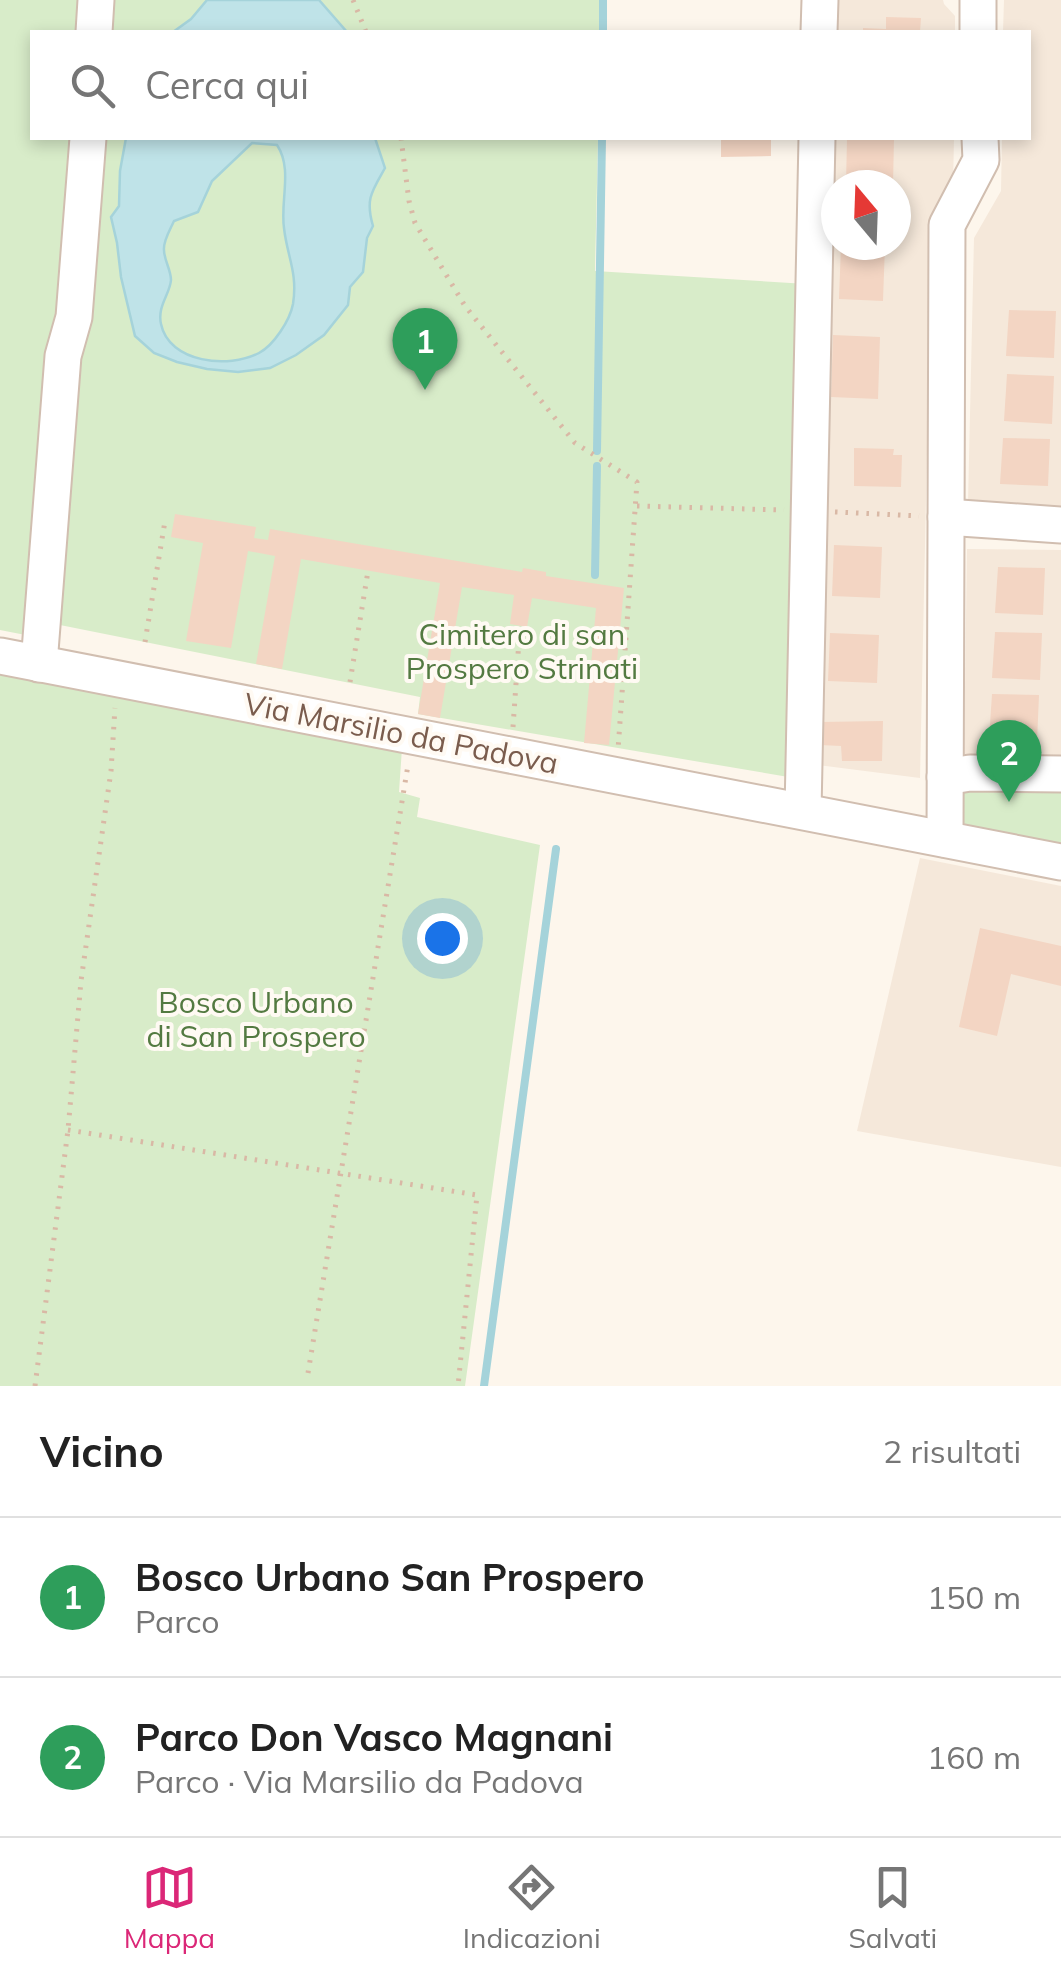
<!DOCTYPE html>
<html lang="it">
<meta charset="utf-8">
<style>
:root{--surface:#fff;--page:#f6f6f6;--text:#222;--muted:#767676;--line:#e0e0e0;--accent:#db2777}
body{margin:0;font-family:Mulish,sans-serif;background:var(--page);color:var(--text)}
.compass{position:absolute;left:821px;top:170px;width:90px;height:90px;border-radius:50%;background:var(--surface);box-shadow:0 5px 15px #0003;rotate:341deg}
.you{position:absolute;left:442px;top:938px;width:35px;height:35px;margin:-25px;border:8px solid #fff;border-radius:50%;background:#1a73e8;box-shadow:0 0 0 15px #1a73e833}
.badge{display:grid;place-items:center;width:65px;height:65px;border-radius:50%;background:var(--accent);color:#fff;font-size:32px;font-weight:700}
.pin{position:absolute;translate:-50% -82px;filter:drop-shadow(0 2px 5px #0008)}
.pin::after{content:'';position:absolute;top:52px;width:35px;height:30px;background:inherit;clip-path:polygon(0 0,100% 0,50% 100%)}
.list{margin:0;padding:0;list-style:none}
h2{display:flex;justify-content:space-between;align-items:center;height:130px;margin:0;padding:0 40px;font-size:42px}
h2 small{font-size:32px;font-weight:400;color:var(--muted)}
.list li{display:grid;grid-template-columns:65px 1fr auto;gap:30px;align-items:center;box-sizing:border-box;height:160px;padding:0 40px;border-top:2px solid var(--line)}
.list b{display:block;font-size:38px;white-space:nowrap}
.list p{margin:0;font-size:32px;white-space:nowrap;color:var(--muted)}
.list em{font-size:32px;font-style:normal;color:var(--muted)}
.icon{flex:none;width:55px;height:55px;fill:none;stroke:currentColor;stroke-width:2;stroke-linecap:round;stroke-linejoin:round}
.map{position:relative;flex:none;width:1061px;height:1386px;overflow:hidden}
.search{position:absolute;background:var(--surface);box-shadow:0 5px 15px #0003;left:30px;right:30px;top:30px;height:110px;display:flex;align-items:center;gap:25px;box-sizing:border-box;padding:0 35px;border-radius:0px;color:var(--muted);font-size:38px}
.sheet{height:450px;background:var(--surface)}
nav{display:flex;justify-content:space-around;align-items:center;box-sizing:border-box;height:140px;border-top:2px solid var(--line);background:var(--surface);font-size:28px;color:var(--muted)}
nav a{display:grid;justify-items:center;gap:5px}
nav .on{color:var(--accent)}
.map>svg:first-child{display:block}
.residential{fill:#f5e8da;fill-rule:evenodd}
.green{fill:#d8ecc9}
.water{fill:#bfe3e8;stroke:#a5d3da;stroke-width:2.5;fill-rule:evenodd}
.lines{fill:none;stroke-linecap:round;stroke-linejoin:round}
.stream{stroke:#a5d3da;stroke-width:8}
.building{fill:#f3d5c3}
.minor-casing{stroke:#d1beb0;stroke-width:39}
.path{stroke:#d9b8a5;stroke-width:5;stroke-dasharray:2.5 8;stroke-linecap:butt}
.minor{stroke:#fff;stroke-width:35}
.labels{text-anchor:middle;stroke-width:8;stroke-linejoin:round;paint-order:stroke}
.park-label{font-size:30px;fill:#537a41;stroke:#fffaf3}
.street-label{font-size:30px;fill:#7a5c4d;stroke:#fffaf3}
</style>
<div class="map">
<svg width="1061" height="1386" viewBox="0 0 1061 1386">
<rect width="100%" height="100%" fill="#fdf6ec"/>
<!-- residential -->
<g class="residential">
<path d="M835 0H943L944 4 955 16V32H833Z"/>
<path d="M1004 0H1061V507L968 503 974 238 1001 191 1002 138H1028V32H1003Z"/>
<path d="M827 138H954L953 185 932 220 920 778 810 764ZM836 185H896V245H836Z"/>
<path d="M967 549 1061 550V768L964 764Z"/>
<path d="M920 858 1061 886V1167L857 1131Z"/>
</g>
<!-- green -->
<g class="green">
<path d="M0 0H601L600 32H32V138H598L595 271 807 284 800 779 418 714 420 697 55 624 51 640 0 630Z"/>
<path d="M0 671 402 748 399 792 420 798 417 817 540 845 465 1386H0Z"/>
<path d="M955 785H1061V847L975 832 958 818Z"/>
</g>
<!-- water -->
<g class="water">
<path d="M207 0H319L347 32H173L191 19Z"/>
<path d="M126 138H375L385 168C372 191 365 199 373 226L367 238 363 272 350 287 348 305 324 335 296 355 270 368 238 372 207 369 177 362 154 353 135 336 121 277 117 243 111 217 119 206 120 171ZM252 143 277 145C293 169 280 201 284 228 287 256 298 273 293 304 290 320 274 345 259 353 229 369 169 363 161 324 157 306 170 294 171 280 171 270 164 260 164 250 163 241 170 230 174 221L198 212 212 181Z"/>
</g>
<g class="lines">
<!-- stream -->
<g class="stream">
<path d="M603 32V0"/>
<path d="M597 451 602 138"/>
<path d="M595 575 597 466"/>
<path d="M484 1386 556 849"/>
</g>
</g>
<!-- building -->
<g class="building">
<path d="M886 17 921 18 920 32H863V28L886 29Z"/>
<path d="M721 138H771V156L721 157Z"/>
<path d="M847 138H894L893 185H846Z"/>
<path d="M841 245H885L883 301 839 299Z"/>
<path d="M1009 310 1056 311 1054 358 1006 356Z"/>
<path d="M833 335 880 337 878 399 831 397Z"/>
<path d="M1007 374 1054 376 1052 424 1004 421Z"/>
<path d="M1003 438 1050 439 1048 486 1000 484Z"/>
<path d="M854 448 894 449 893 455H902L901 487 854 486Z"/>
<path d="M175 514 256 527 254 538 268 540 270 529 522 572 523 568 546 572V576L624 588 609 745 584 743 596 608 532 598 527 627 510 624 514 595 462 587 440 718 418 714 440 583 301 559 282 669 256 664 275 556 248 551 231 648 186 641 203 543 171 537Z"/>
<path d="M834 545 882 547 880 598 832 596Z"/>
<path d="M998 567 1045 568 1043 615 995 613Z"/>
<path d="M995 632 1042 633 1040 680 992 678Z"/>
<path d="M830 633 879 635 877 683 828 681Z"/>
<path d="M992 694 1039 695 1037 742 989 740Z"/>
<path d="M883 721 882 761H842L841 746 820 745V722Z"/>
<path d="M980 928 1061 946V986L1011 974 997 1036 959 1027Z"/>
</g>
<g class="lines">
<!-- minor casing -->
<g class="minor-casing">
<g id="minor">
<path d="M978 0V32"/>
<path d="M94 32 96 0"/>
<path d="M819 32 820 0"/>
<path d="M946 517 1061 525"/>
<path d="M0 656 1061 862"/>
<path d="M39 664 63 356 74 317 88 138"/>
<path d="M945 777 970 773 1061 774"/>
<path d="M803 811 817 138"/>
<path d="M945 839 947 225 981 160 980 138"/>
</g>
</g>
<!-- path -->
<g class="path">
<path d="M353 0 366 32"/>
<path d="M401 138 409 201 415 223 465 306 575 443 637 482 618 750"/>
<path d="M637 506 784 510"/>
<path d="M835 512 919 516"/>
<path d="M145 642 165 521"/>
<path d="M350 682 368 571"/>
<path d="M513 727 520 626"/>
<path d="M68 1130 477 1195 458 1386"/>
<path d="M308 1373 408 765"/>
<path d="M35 1386 68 1130 81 981 111 771 115 708"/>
</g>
<!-- minor -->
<use href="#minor" class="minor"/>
</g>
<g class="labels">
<!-- park labels -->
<g class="park-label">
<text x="522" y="645">Cimitero di san<tspan x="522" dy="34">Prospero Strinati</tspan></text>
<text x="256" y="1013">Bosco Urbano<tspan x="256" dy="34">di San Prospero</tspan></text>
</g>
<!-- street labels -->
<g class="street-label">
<text transform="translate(401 734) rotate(11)" y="10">Via Marsilio da Padova</text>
</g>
</g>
</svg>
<svg class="compass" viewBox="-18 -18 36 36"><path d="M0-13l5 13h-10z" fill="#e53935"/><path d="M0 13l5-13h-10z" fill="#767676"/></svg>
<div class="you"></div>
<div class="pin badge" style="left:425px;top:390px;background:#2e9e5b">1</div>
<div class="pin badge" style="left:1009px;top:802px;background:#2e9e5b">2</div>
<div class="search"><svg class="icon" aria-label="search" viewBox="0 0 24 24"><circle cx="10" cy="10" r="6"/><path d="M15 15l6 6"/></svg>Cerca qui</div>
</div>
<section class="sheet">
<h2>Vicino<small>2 risultati</small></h2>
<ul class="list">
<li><span class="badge" style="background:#2e9e5b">1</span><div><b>Bosco Urbano San Prospero</b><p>Parco</p></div><em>150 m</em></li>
<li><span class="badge" style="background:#2e9e5b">2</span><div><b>Parco Don Vasco Magnani</b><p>Parco · Via Marsilio da Padova</p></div><em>160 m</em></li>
</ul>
</section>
<nav>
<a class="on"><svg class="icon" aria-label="map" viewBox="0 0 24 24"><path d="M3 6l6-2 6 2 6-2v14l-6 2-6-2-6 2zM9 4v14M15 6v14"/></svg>Mappa</a>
<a><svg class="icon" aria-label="directions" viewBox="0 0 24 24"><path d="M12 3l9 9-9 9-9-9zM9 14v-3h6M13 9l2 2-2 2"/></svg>Indicazioni</a>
<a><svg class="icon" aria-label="saved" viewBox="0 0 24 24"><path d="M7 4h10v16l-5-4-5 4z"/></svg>Salvati</a>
</nav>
